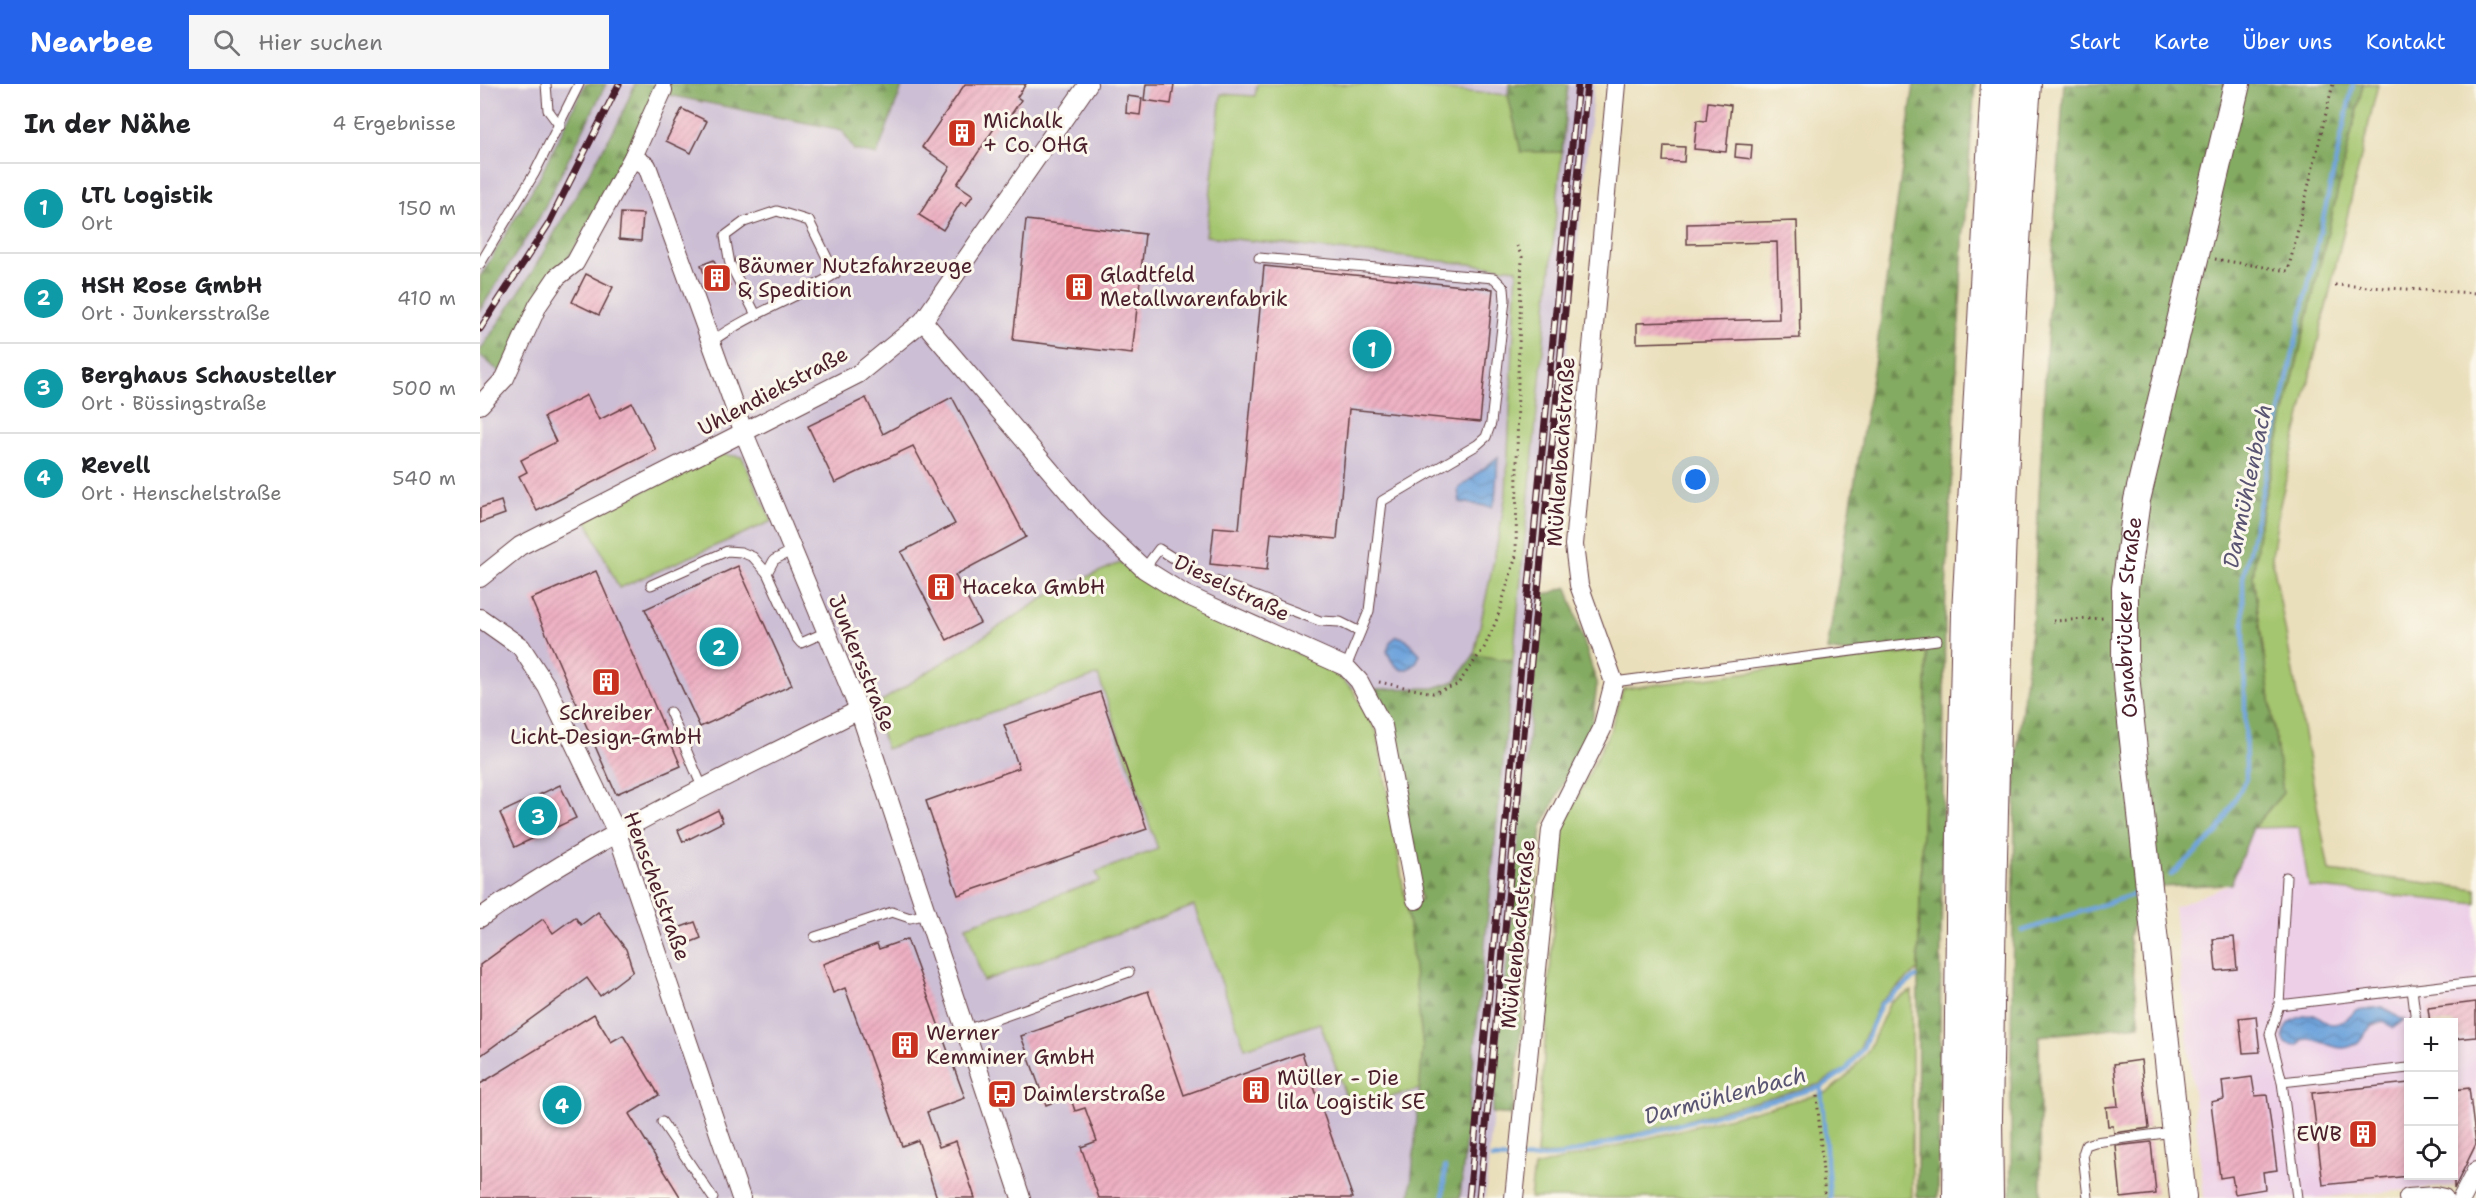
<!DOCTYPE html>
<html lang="de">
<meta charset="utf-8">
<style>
:root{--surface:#fff;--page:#f6f6f6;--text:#202124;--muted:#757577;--line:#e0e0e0;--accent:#2563eb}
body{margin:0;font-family:"Shantell Sans",sans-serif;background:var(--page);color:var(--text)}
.controls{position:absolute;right:18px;bottom:18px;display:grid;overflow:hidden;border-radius:0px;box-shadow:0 3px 9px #0003}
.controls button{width:54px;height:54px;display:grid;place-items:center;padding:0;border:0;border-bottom:2px solid var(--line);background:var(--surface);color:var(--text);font:30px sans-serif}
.you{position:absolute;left:1216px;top:396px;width:21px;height:21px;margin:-15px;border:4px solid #fff;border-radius:50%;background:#1a73e8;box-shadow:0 0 0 9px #1a73e833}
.badge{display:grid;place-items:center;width:39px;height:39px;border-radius:50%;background:var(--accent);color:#fff;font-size:20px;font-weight:700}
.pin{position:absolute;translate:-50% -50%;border:3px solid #fff;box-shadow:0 2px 6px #0006}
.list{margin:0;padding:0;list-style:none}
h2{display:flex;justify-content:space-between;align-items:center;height:78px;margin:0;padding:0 24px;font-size:26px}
h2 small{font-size:20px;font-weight:400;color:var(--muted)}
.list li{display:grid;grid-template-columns:39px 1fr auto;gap:18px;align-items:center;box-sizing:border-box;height:90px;padding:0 24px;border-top:2px solid var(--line)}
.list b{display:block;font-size:22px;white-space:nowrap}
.list p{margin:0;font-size:20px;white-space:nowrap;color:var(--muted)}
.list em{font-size:20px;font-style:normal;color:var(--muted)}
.icon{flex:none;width:33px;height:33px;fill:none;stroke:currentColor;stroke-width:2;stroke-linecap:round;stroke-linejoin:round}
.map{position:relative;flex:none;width:1996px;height:1114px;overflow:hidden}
header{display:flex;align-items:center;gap:36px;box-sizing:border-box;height:84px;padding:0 30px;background:var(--accent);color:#fff}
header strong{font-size:28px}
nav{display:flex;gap:33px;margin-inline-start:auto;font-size:21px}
.search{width:420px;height:54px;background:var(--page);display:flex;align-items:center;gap:15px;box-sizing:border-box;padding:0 21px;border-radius:0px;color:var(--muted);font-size:22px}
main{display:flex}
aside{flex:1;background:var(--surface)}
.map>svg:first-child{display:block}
.built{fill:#edd0e8;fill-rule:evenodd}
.industrial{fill:#ccbed4}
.green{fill:#a5c66f;stroke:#78724d;stroke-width:1.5}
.forest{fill:url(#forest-firs);stroke:#676546;stroke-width:1.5}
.water{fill:url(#water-waves);stroke:#5d6284;stroke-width:1.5}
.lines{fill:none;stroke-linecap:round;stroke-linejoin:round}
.stream{stroke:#70a4dc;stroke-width:4.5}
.building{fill:url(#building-hatch)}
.service-casing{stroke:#623c41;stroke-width:11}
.minor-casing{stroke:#623c41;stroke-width:20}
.secondary-casing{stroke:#623c41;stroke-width:28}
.motorway-casing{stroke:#623c41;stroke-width:34}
.path{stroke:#623c41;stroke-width:3;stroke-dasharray:1.5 4.5;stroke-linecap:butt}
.service{stroke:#fff;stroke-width:9}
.minor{stroke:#fff;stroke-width:18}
.secondary{stroke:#fff;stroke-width:26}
.motorway{stroke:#fff;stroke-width:32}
.rail-casing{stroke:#4a1f2b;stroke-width:7}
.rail{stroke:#fbf7ec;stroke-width:4.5;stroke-dasharray:14;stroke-linecap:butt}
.labels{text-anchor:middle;stroke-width:6;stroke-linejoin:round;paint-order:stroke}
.poi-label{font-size:21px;fill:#4a1f2b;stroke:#fbf7ec;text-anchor:start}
.street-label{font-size:21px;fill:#4a1f2b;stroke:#fbf7ec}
.water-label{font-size:22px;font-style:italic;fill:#595472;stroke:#fbf7ec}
</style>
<header>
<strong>Nearbee</strong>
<div class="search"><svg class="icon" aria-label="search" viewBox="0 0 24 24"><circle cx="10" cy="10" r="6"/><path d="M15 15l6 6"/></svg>Hier suchen</div>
<nav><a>Start</a><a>Karte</a><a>Über uns</a><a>Kontakt</a></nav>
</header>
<main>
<aside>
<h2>In der Nähe<small>4 Ergebnisse</small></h2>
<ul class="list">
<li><span class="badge" style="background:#0f9aa8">1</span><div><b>LTL Logistik</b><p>Ort</p></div><em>150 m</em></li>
<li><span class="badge" style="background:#0f9aa8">2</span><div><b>HSH Rose GmbH</b><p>Ort · Junkersstraße</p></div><em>410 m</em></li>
<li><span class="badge" style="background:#0f9aa8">3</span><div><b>Berghaus Schausteller</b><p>Ort · Büssingstraße</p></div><em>500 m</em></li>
<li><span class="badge" style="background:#0f9aa8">4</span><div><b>Revell</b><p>Ort · Henschelstraße</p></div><em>540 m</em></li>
</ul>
</aside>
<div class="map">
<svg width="1996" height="1114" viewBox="0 0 1996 1114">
<defs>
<pattern id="forest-firs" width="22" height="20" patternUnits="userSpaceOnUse" patternTransform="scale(1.5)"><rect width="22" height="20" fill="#84ab62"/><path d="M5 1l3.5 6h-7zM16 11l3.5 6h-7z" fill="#6e8b51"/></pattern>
<pattern id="water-waves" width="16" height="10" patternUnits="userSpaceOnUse" patternTransform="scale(1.5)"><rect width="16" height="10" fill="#70a4dc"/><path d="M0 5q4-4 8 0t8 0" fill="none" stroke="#5e85b3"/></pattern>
<pattern id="building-hatch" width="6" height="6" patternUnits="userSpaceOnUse" patternTransform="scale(1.5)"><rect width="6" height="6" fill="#edafc2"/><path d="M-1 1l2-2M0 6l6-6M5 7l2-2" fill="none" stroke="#cd96a7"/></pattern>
</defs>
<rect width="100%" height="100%" fill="#fbf7ec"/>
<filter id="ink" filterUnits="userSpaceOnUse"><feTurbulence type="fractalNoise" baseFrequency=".0167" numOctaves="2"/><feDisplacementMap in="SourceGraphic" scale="12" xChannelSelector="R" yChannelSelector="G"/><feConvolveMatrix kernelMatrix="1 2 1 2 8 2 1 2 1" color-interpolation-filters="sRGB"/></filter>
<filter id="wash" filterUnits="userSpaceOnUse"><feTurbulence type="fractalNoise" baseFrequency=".008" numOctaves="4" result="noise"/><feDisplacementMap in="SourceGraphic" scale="24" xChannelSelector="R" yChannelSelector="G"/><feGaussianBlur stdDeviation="1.35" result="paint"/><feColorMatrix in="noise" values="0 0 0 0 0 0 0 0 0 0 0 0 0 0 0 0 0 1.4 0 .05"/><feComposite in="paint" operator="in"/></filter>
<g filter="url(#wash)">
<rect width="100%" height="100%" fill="#eadfbb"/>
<!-- built -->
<path class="built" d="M1819 743 1829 803 1996 820V1100L1836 1114H1724L1694 823 1751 800 1773 744ZM1928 938H1974V1092H1928Z"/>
<!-- industrial -->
<g class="industrial">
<path d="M0 0H105L60 93 0 192Z"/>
<path d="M126 0H155L139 37 51 190 0 267V226L59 134Z"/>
<path d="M423 0H777L775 13 742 10 726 152 1037 185 1026 409 1019 451 994 571 975 597 954 604H872L897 648 943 964 930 1114H0V271L22 289 185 11 362 47 374 67 397 71Z"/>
<path d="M886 0H1029L1028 11Z"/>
<path d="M1088 0H1114L1062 512 1005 1114H980Z"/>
</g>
<!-- green -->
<g class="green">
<path d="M777 0H886L1028 11 1041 67 1082 68 1033 577 994 571 1019 451 1026 409 1037 185 726 152 741 10 775 12Z"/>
<path d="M1883 0H1898L1799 425 1792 473 1849 787 1996 805V820L1829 803 1819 743 1773 744 1803 709 1773 492 1782 425Z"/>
<path d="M239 370 262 373 292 437 139 504 106 435Z"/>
<path d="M640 479 686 511 842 580 872 604 897 648 916 757 932 859 943 964 940 1005 870 1024 840 939 765 964 714 822 503 897 486 842 620 797 616 788 678 765 618 591 406 665 394 622 578 505Z"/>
<path d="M1447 569 1438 886 1399 919 1380 964 1365 985 1340 1000 1081 1070 1057 1071 1080 749 1130 647 1143 605 1389 572Z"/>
<path d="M1432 907V1114H1050L1054 1083 1348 1008 1368 991 1389 965 1410 918Z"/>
</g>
<!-- forest -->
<g class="forest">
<path d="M105 0H126L59 134 0 226V193L60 93Z"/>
<path d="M155 0H423L397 71 374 66 362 46 184 10 22 290 0 271V267L51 190 139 37Z"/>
<path d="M1029 0H1088L1082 68H1041L1028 11Z"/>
<path d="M1434 0H1495L1483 157 1465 531 1458 1114H1437L1438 886 1447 569 1389 572 1347 566 1397 262Z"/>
<path d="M1584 0H1883L1782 425 1773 492 1803 709 1773 744 1751 800 1655 804 1657 827 1649 853 1660 941 1559 952 1561 1114H1531V957L1536 676 1553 531 1566 273Z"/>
<path d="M1087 503 1117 600 1112 640 1062 743 1032 1031 1012 1029 1062 512Z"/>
<path d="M994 571 1033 577 980 1114H930L943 964 927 825 941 815 895 605 954 604 975 597Z"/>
</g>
<!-- water -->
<g class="water">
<path d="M1018 373 1015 416 1012 423 980 418 978 405Z"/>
<path d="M917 552 926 555 940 570C936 581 933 584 922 586 913 581 911 576 907 567L910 558Z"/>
<path d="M1902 923C1912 927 1915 933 1924 936L1913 944 1903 937C1884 941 1885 959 1869 963 1851 968 1839 951 1822 956L1819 961C1811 963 1802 960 1803 950 1805 938 1821 931 1832 931 1839 930 1840 934 1844 937 1856 945 1869 935 1876 926Z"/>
</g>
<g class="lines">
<!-- stream -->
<g class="stream">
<path d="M1691 791 1737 749 1766 695 1763 494 1873 0"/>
<path d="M1542 847 1658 809"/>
<path d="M1341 1003 1350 1114"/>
<path d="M1012 1074 1033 1075"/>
<path d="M1042 1075 1080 1072 1341 1003 1366 986 1383 964 1401 920 1436 893"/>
<path d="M963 1114 965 1083"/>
</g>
</g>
<g id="blocks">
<!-- building -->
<g class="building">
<path d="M485 0H546L537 13 541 16 528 35 523 31 477 100 493 111 486 122 481 118 463 146 439 131 470 83 442 63Z"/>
<path d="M666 0H694L691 20 664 16Z"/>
<path d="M647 12 662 14 660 31 646 29Z"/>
<path d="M1228 18 1251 21 1246 68 1214 65 1217 36 1226 37Z"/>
<path d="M202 25 227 37 211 69 186 57Z"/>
<path d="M1256 60 1272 61 1271 75 1255 73Z"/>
<path d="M1184 62 1205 63 1204 78 1183 77Z"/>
<path d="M141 129 163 130 161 157 139 155Z"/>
<path d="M546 136 665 150 652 270 533 256Z"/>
<path d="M1317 137 1320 254 1157 259V239L1299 235 1297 158 1207 160V140Z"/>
<path d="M234 176 238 187 244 185 250 202 231 209 221 181Z"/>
<path d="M784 182 1013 205 1000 338 869 325 857 455 791 449 787 486 730 480 734 443 759 445Z"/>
<path d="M106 190 133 203 119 231 92 218Z"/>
<path d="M107 311 119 336 152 319 176 366 57 427 39 392 47 388 41 376 76 358 64 333Z"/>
<path d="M472 313 546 453 475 491 500 539 467 556 421 468 475 440 433 362 355 399 328 342 386 314 403 350Z"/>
<path d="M21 417 25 430 0 439V424Z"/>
<path d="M258 482 312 601 220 643 165 525Z"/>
<path d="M116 487 201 682 136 710 51 515Z"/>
<path d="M620 608 667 745 478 811 446 717 539 684 524 641Z"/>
<path d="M80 701 96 734 35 763 20 729Z"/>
<path d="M238 726 243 738 203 758 198 746Z"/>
<path d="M118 828 146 865 153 887 120 912 107 894 0 972V881L63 835 73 849 95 833 101 841Z"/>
<path d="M215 838 221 854 194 865 187 848Z"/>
<path d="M1754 853 1757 885 1736 887 1733 855Z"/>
<path d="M427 855 485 1014 447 1028 459 1063 476 1057 495 1114H457L438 1056 422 1062 365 904 353 909 343 880 397 860 399 865Z"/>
<path d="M668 907 704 1011 822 969 873 1114H619L601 1063 617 1057 605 1024 595 1027 590 1012 566 1021 541 952Z"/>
<path d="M1996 918V953L1974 955V939H1950L1948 924Z"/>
<path d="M114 930 131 958 143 951 179 1011 149 1030 201 1114H0V1000Z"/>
<path d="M1776 932 1780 968 1763 969 1759 934Z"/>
<path d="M1661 976 1669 1044 1634 1049 1633 1042H1628L1626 1023 1638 1022 1634 980Z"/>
<path d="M1772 993 1775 1012 1787 1011 1797 1086 1783 1088 1785 1105 1755 1110 1752 1092 1740 1094 1731 1018 1744 1015 1742 997Z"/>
<path d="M1929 999V1092L1843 1101 1832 1009Z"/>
<path d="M1989 1004 1996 1060 1974 1105V1023H1976L1974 1006Z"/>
<path d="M1671 1058 1676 1110 1641 1114 1636 1062Z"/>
</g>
</g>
</g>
<g filter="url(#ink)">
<use href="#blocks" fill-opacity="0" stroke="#623c41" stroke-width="1.5"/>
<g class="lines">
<!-- service casing -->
<g class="service-casing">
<g id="service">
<path d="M66 0 68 26 80 42"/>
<path d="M779 174 1014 194 1024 204 1025 216 1011 339 1006 353 997 361 902 417 889 527 866 583"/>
<path d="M0 180 54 90 99 0"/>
<path d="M231 258C269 230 315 215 355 190L329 137 297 127 264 138 245 152 250 180 276 231"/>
<path d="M664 485 679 465 722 492 840 537 860 538 880 548"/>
<path d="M287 489 294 476 313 466"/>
<path d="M171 501 247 467 261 468 273 473 287 489 316 553 321 559 346 548"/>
<path d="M1134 598 1457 556"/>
<path d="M190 628 223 705"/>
<path d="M335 853 412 828 430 834 447 830"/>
<path d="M1932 905 1936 938"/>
<path d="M1799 921 1806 793"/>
<path d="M486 946 649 888"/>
<path d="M1802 998 1928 984"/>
<path d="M182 1038 233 1114"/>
<path d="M1608 1114 1603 1070 1606 1061 1615 1058 1693 1048"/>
<path d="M1817 1114 1802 998 1790 950 1799 921 1996 898"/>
</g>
</g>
<!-- minor casing -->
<g class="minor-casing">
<g id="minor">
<path d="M153 73 167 82 264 349 379 626 541 1114"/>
<path d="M443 237 614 438 664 485 704 510 866 583 879 597 903 642 936 816"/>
<path d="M0 321 25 294 58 221 77 193 95 179 153 73 183 6"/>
<path d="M0 494 40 462 378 290 443 237 608 0"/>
<path d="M0 534 41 563 67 603 137 749 261 1114"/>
<path d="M0 834C117 751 251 691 379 626"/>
<path d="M1034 1114 1071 746 1122 645 1134 598 1099 501 1094 461 1136 0"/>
<path d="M1928 1114 1955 1112 1964 1114"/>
<path d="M1982 1114 1996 1087"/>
</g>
</g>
<!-- secondary casing -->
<g class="secondary-casing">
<g id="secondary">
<path id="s1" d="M1703 1114 1648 611 1645 578V504L1657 416 1757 0"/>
</g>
</g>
<!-- motorway casing -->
<g class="motorway-casing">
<g id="motorway">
<path d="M1479 1114 1483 749 1488 529 1517 0"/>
<path d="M1507 1114 1506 1034C1512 689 1518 344 1545 0"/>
</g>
</g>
<!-- path -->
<g class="path">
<path d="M1735 175 1808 187 1853 0"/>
<path d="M1855 201 1996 209"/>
<path d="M1573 537 1624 534"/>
<path d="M899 598 953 609 977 601 1004 564 1017 535 1036 472 1038 292 1042 173 1037 162"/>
<path d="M1337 1012 1345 1114"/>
</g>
<!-- service -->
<use href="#service" class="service"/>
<!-- minor -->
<use href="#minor" class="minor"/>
<!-- secondary -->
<use href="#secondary" class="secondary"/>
<!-- motorway -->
<use href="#motorway" class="motorway"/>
<!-- rail casing -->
<g class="rail-casing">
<g id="rail">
<path d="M0 245 68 141 139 0"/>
<path d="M989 1114 1098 0"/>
<path d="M999 1114 1107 0"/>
</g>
</g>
<!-- rail -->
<use href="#rail" class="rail"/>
</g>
</g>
<!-- icons -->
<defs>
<g id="building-square" transform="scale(1.5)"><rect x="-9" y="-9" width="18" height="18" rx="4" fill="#c8321e" stroke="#fbf7ec"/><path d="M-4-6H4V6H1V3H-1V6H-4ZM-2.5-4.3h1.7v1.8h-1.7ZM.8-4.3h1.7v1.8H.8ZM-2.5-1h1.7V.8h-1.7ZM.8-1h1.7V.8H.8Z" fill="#fff"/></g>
<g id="bus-square" transform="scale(1.5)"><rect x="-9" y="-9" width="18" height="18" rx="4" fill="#c8321e" stroke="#fbf7ec"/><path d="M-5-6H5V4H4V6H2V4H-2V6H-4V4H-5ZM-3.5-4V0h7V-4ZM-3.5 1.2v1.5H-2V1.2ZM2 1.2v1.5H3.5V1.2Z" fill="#fff"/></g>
</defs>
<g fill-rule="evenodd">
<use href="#building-square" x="482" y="49"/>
<use href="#building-square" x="237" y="194"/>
<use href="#building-square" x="599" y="203"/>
<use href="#building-square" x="461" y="503"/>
<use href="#building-square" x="126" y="598"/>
<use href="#building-square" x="425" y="961"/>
<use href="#building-square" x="776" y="1006"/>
<use href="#bus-square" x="522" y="1010"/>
<use href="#building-square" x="1883" y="1050"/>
</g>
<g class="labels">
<!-- poi labels -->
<g class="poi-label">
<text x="503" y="44">Michalk<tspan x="503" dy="24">+ Co. OHG</tspan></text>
<text x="258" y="189">Bäumer Nutzfahrzeuge<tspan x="258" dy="24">&amp; Spedition</tspan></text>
<text x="620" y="198">Gladtfeld<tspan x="620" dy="24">Metallwarenfabrik</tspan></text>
<text x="482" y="510">Haceka GmbH</text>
<text x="126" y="636" text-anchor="middle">Schreiber<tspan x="126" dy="24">Licht-Design-GmbH</tspan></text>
<text x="446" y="956">Werner<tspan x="446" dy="24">Kemminer GmbH</tspan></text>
<text x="797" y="1001">Müller - Die<tspan x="797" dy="24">lila Logistik SE</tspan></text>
<text x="543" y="1017">Daimlerstraße</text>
<text x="1862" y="1057" text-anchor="end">EWB</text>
</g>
<!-- street labels -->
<g class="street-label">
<text transform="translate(293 307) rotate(-28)" y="7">Uhlendiekstraße</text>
<text transform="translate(1081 368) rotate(-86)" y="7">Mühlenbachstraße</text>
<text transform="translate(752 504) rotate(26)" y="7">Dieselstraße</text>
<text dy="7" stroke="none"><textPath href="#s1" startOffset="584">Osnabrücker Straße</textPath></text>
<text transform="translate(382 579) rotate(68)" y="7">Junkersstraße</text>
<text transform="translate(177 802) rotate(70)" y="7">Henschelstraße</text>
<text transform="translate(1038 850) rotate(-84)" y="7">Mühlenbachstraße</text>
</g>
<!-- water labels -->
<g class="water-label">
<text transform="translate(1767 402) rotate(-78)" y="8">Darmühlenbach</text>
<text transform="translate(1245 1011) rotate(-15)" y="8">Darmühlenbach</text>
</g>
</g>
</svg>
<div class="controls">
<button>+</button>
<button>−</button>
<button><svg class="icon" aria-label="locate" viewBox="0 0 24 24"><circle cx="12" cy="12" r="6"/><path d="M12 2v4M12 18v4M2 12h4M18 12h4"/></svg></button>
</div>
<div class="you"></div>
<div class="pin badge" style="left:892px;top:265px;background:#0f9aa8">1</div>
<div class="pin badge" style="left:239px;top:563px;background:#0f9aa8">2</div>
<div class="pin badge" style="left:58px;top:732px;background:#0f9aa8">3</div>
<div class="pin badge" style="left:82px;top:1021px;background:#0f9aa8">4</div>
</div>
</main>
